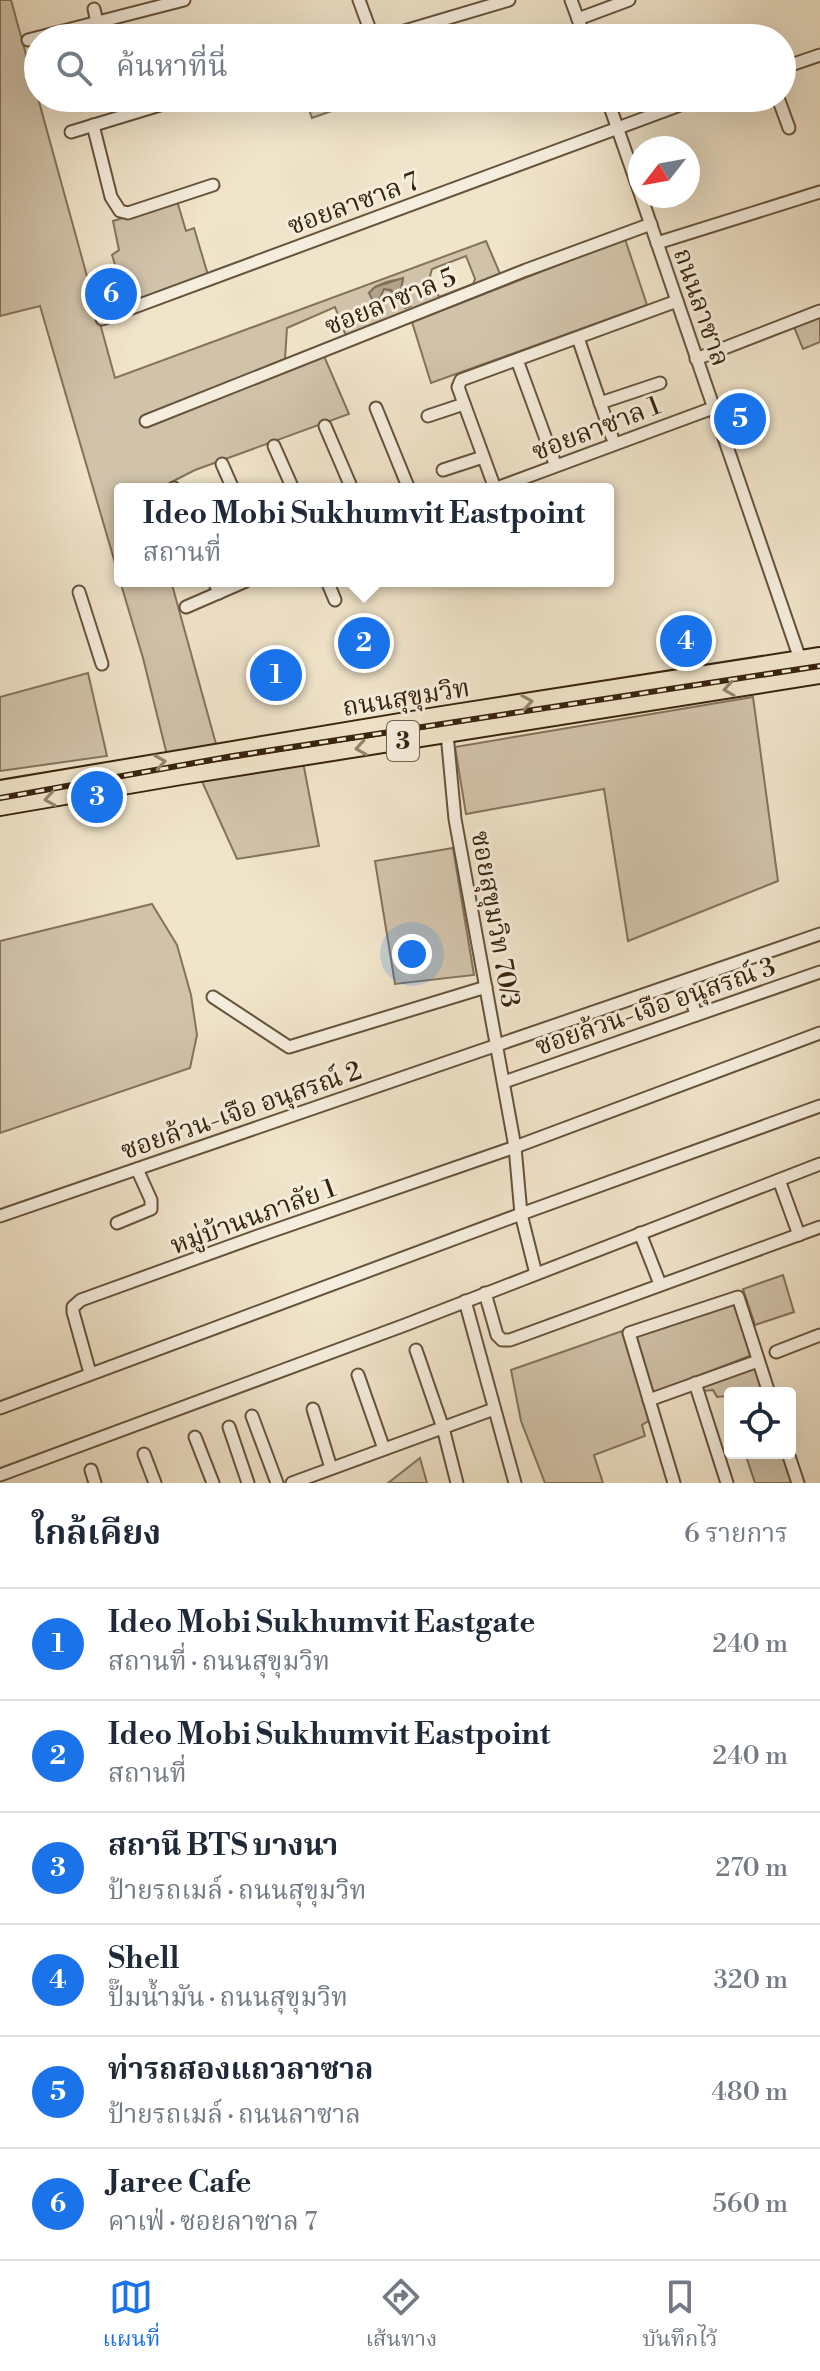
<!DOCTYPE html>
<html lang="th">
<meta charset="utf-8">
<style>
:root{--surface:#fff;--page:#f6f6f7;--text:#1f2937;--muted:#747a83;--line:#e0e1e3;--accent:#1a73e8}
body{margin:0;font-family:"Libre Bodoni","Noto Serif Thai",serif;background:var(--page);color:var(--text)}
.controls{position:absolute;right:24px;bottom:24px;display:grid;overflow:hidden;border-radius:8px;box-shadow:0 8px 32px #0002}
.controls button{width:72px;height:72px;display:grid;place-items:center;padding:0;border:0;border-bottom:2px solid var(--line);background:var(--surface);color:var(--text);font:40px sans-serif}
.compass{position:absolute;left:628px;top:136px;width:72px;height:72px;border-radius:50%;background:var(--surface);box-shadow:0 8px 32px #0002;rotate:239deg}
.you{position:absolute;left:412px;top:954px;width:28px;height:28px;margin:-20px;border:6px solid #fff;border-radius:50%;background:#1a73e8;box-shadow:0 0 0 12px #1a73e833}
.badge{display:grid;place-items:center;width:52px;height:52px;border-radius:50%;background:var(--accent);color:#fff;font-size:26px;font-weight:700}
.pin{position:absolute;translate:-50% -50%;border:4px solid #fff;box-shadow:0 2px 8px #0006}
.popup{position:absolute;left:114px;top:483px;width:500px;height:104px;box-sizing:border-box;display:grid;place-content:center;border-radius:8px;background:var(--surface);filter:drop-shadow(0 2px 6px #0005);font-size:26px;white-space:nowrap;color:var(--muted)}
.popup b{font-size:30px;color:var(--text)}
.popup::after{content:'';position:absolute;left:50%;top:100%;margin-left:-16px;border:16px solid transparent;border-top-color:var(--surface)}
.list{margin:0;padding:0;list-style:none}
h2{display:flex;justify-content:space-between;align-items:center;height:104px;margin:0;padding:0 32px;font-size:34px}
h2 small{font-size:26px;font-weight:400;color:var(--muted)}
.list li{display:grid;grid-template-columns:52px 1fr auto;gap:24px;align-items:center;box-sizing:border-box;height:112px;padding:0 32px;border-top:2px solid var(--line)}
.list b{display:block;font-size:30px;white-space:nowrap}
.list p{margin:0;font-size:26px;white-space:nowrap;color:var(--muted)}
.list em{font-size:26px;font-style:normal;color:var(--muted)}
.icon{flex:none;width:44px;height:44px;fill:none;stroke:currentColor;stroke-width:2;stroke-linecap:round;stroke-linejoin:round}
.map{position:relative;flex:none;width:820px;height:1483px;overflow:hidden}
.search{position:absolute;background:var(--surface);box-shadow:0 8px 32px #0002;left:24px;right:24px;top:24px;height:88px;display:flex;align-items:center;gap:20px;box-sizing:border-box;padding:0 28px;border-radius:44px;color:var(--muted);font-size:30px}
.sheet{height:776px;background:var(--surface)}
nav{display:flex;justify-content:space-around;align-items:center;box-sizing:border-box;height:112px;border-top:2px solid var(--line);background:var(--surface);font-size:22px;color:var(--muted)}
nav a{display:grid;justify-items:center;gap:4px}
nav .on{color:var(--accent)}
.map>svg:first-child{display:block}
.green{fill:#d1c3aa;stroke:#84735a;stroke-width:2;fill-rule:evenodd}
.water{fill:#b1a289;stroke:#816f57;stroke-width:2}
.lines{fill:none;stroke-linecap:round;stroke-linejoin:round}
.minor-casing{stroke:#66533b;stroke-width:15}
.highway-casing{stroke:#38230b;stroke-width:20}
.minor{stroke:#f5eddd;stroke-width:11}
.highway{stroke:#f0e4ca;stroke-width:16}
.rail-casing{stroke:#38230b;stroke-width:6}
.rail{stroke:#f5eddd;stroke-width:3;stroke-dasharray:9;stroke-linecap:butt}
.oneway{stroke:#94846a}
.labels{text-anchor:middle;stroke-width:6;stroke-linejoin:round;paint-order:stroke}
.shield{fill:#f5eddd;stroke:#71604a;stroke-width:2}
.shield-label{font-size:24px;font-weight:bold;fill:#38230b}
.street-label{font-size:26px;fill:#38230b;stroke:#f5eddd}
</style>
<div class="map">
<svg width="820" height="1483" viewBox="0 0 820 1483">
<rect width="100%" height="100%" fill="#f0e4ca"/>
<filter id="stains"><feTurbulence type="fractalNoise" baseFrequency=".0025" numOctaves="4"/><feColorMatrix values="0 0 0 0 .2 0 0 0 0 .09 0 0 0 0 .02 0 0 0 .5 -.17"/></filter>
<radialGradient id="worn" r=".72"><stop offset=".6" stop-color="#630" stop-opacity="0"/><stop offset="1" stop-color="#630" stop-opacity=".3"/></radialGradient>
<!-- green -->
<g class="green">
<path d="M0 0H11L115 378 486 241 501 276 346 336 335 307 287 328 285 359 216 388 218 398 324 356 349 414 195 470 158 489H120V580L40 306 0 316ZM466 256 475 279 473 284 439 297 430 276 432 269ZM403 279 401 289 410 306 400 304C396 294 393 290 383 289L380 298 369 293C377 283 391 280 403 279Z"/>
<path d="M305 98H356L357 102 312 118Z"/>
<path d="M177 201 186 231 194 228 208 275 128 305 112 255 119 250 113 221Z"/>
<path d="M625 239 647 305 431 383 412 322Z"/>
<path d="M820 317V342L803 349 794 327Z"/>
<path d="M120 581H171L216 744 167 755 143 658Z"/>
<path d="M88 673 107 756 0 771V697Z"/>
<path d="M753 697 778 881 628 941 604 789 466 814 455 747Z"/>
<path d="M303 762 319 846 237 859 200 777Z"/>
<path d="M453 848 474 975 395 984 375 861Z"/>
<path d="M152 904 177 945 191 995 197 1035 190 1068 0 1133V941Z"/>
<path d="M783 1275 794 1312 755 1325 743 1289Z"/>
<path d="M736 1301 752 1355 651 1394 632 1335Z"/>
<path d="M622 1331 650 1420 642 1425 645 1436 594 1455 603 1483H545L521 1421 511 1370Z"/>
<path d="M757 1364 766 1393H730V1408L726 1396 717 1397 713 1390 703 1391 699 1385Z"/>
<path d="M745 1453H784L794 1483H755Z"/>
<path d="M420 1458 427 1483H388Z"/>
</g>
<!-- water -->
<path class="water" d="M403 278 401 289 410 306 405 308 391 290 384 289 380 298 374 303 369 293 375 287Z"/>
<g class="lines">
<!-- minor casing -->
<g class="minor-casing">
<g id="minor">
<path d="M359 0 373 38"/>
<path d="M571 0 585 38"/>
<path d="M94 9 97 22"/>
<path d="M578 19 629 0"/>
<path d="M381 38 509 0"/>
<path d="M28 40 184 0"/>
<path d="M782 68 820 55"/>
<path d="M607 98 640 193"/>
<path d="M778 98 789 128"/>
<path d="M93 125 111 197 120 211 128 213 213 185"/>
<path d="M71 132 183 98"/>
<path d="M641 196 800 659"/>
<path d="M657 243 820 192"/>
<path d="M102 319 699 98"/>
<path d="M578 338 612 437"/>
<path d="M696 359 820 311"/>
<path d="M517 360 554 461"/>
<path d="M600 403 660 383"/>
<path d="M376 408 409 489"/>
<path d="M428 416 464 404"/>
<path d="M146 421 526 270 651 224"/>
<path d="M325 426 352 489"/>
<path d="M274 446 293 489"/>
<path d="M222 464 233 489"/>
<path d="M443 470 483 457"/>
<path d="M493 483 458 387 461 380 677 301"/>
<path d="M174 488V489"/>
<path d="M494 489 713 408"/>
<path d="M214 581 219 593"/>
<path d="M327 581 335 600"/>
<path d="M79 592 102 664"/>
<path d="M186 607 246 581"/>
<path d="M442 715 447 734 455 819 515 1147 521 1214 536 1274"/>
<path d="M686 981 696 1015"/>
<path d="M213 997 289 1047 486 987"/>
<path d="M504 1082 820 972"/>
<path d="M779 1180 799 1235"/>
<path d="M0 1216 820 934"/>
<path d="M117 1223 151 1209V1200L137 1169"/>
<path d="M640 1233 660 1284"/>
<path d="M485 1293 497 1335 502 1340H510L820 1227"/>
<path d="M465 1301 515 1483"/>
<path d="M416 1350 443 1428 457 1483"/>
<path d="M776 1352 820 1335"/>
<path d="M90 1373 73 1312V1307L81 1300 258 1236 515 1147 820 1033"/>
<path d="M358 1375 384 1449"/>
<path d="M695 1383 727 1483"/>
<path d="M649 1400 758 1361"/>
<path d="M0 1408 521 1214 820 1106"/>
<path d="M313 1409 331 1468"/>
<path d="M252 1416 277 1483"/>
<path d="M229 1427 248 1483"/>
<path d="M195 1437 213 1483"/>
<path d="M788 1453 798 1483"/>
<path d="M144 1454 155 1483"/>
<path d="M91 1470 95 1483"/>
<path d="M0 1475 405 1325 820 1164"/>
<path d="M292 1483 494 1409"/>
<path d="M674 1483 629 1333 738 1297 769 1393"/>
</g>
</g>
<!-- highway casing -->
<g class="highway-casing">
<g id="highway">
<path d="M0 789 442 715 820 656"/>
<path d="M0 807 181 776 820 675"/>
</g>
</g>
<!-- minor -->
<use href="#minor" class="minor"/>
<!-- highway -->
<use href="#highway" class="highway"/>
<!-- rail casing -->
<g class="rail-casing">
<path id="rail" d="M0 798 233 756 820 666"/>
</g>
<!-- rail -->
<use href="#rail" class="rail"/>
</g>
<!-- one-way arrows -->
<defs><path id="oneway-chevron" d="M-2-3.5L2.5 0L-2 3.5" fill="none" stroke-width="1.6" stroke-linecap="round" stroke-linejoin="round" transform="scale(2)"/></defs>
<g class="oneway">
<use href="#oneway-chevron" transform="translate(729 689) rotate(171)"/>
<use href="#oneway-chevron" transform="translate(527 702) rotate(-9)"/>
<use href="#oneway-chevron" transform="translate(361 748) rotate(171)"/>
<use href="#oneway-chevron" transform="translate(160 762) rotate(-9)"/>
<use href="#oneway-chevron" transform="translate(50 799) rotate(171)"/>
</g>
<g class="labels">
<!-- shield labels -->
<rect class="shield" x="387" y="721" width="32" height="40" rx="6"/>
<g class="shield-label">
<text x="403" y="749">3</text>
</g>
<!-- street labels -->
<g class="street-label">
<text transform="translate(353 203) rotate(-20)" y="9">ซอยลาซาล 7</text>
<text transform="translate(390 301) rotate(-22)" y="9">ซอยลาซาล 5</text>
<text transform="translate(702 307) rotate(71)" y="9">ถนนลาซาล</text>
<text transform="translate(596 428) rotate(-21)" y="9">ซอยลาซาล 1</text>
<text transform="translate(406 697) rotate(-9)" y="9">ถนนสุขุมวิท</text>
<text transform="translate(496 919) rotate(80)" y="9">ซอยสุขุมวิท 70/3</text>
<text transform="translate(655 1006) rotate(-19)" y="9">ซอยล้วน-เจือ อนุสรณ์ 3</text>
<text transform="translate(241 1110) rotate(-19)" y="9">ซอยล้วน-เจือ อนุสรณ์ 2</text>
<text transform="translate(253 1216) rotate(-20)" y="9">หมู่บ้านนภาลัย 1</text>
</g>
</g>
<rect width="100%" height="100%" filter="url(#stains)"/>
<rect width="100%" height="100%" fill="url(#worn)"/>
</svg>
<div class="controls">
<button><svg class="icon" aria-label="locate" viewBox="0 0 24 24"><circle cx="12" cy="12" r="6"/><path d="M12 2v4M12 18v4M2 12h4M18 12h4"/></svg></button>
</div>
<svg class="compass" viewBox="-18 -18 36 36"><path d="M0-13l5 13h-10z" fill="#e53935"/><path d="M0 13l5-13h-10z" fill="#747a83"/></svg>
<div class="you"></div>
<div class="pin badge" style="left:276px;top:675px">1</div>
<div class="pin badge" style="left:364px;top:643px">2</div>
<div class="popup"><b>Ideo Mobi Sukhumvit Eastpoint</b>สถานที่</div>
<div class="pin badge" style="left:97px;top:797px">3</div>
<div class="pin badge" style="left:686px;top:641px">4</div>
<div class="pin badge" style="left:740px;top:419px">5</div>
<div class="pin badge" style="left:111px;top:294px">6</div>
<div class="search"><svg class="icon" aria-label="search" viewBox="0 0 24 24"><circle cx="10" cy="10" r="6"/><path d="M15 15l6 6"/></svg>ค้นหาที่นี่</div>
</div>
<section class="sheet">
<h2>ใกล้เคียง<small>6 รายการ</small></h2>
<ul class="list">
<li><span class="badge">1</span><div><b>Ideo Mobi Sukhumvit Eastgate</b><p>สถานที่ · ถนนสุขุมวิท</p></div><em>240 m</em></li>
<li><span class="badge">2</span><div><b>Ideo Mobi Sukhumvit Eastpoint</b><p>สถานที่</p></div><em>240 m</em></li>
<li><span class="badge">3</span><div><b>สถานี BTS บางนา</b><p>ป้ายรถเมล์ · ถนนสุขุมวิท</p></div><em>270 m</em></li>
<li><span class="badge">4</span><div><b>Shell</b><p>ปั๊มน้ำมัน · ถนนสุขุมวิท</p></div><em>320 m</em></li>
<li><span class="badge">5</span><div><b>ท่ารถสองแถวลาซาล</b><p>ป้ายรถเมล์ · ถนนลาซาล</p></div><em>480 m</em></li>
<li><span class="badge">6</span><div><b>Jaree Cafe</b><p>คาเฟ่ · ซอยลาซาล 7</p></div><em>560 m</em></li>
</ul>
</section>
<nav>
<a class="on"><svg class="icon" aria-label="map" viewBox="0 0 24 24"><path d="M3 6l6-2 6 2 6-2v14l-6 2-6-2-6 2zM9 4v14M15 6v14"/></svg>แผนที่</a>
<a><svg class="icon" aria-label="directions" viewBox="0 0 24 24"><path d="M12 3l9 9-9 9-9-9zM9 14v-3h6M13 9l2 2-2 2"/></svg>เส้นทาง</a>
<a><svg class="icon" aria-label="saved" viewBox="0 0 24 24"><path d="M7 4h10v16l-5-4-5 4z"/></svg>บันทึกไว้</a>
</nav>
